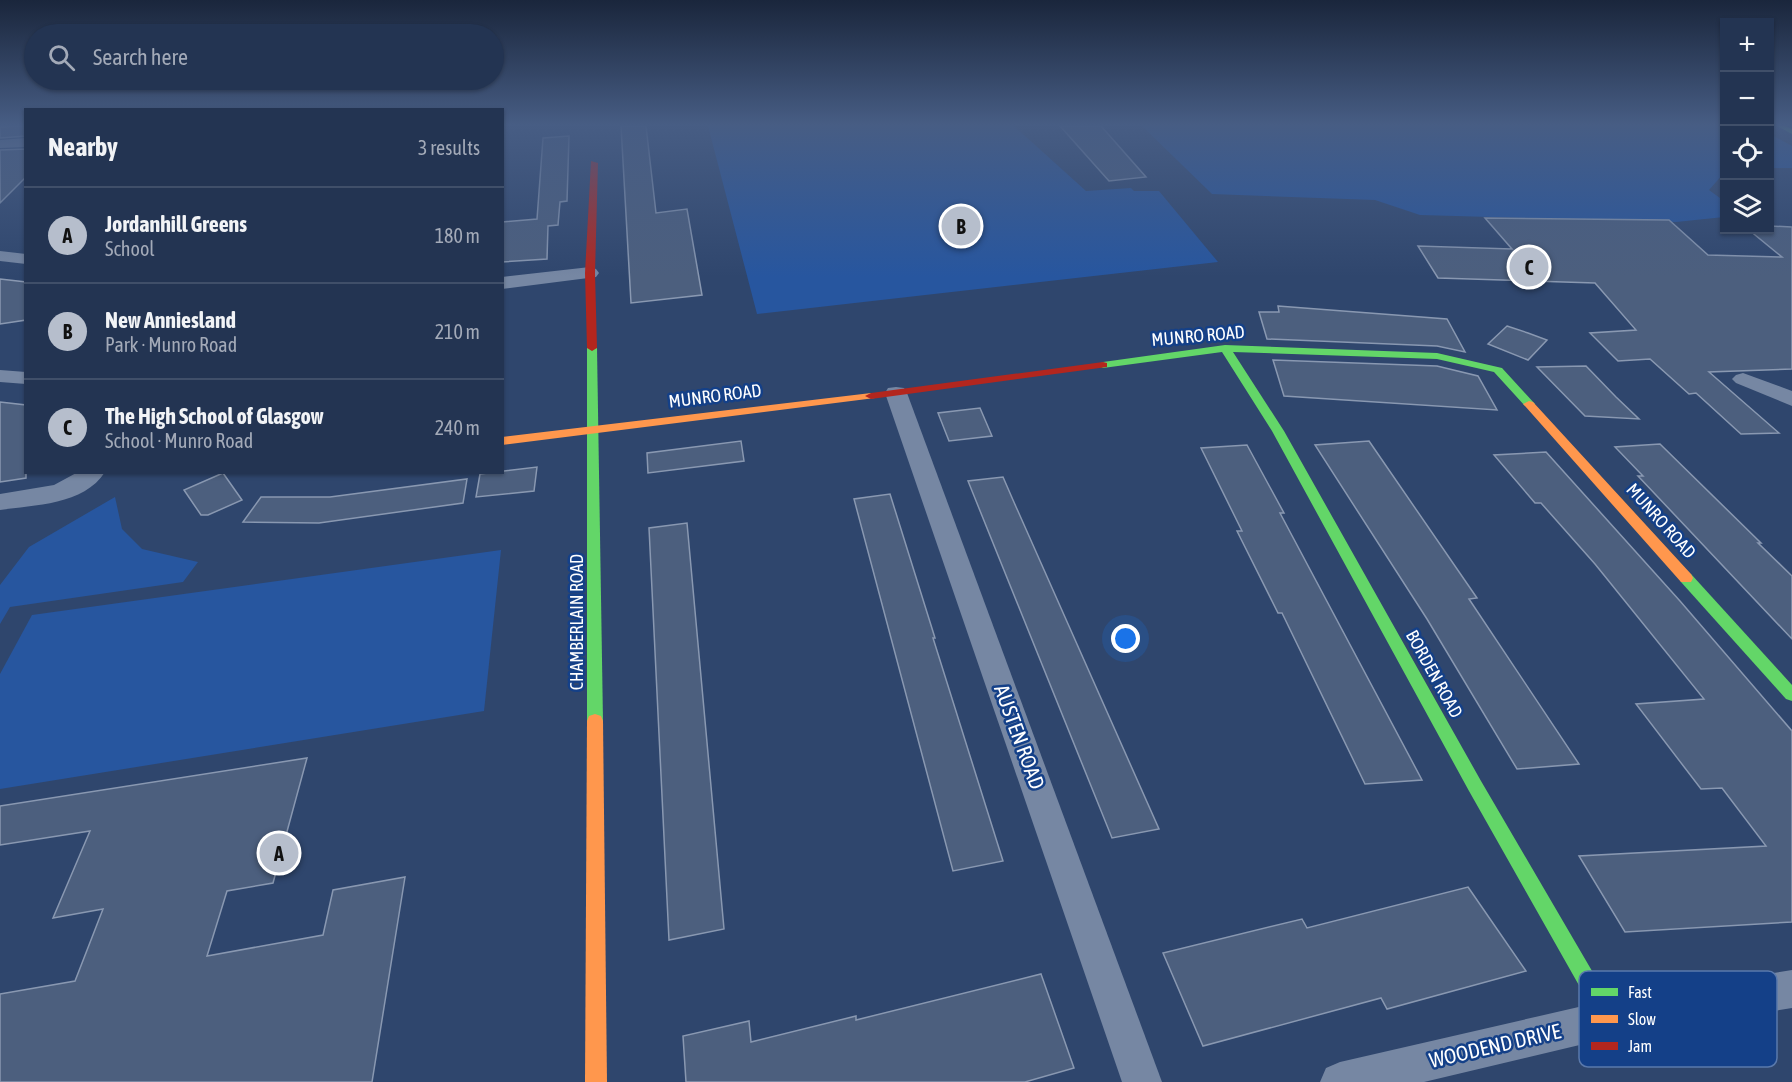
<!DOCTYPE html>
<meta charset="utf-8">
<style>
:root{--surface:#233452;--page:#2f3f5c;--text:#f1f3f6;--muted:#a3aab8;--line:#404f69;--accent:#b6becc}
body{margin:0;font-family:"Asap Condensed",sans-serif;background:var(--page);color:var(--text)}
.controls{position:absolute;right:18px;top:18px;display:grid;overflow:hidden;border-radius:0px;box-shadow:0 2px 4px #0004}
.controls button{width:54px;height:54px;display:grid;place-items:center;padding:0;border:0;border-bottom:2px solid var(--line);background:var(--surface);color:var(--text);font:30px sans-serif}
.you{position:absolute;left:1126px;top:639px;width:21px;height:21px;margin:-15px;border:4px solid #fff;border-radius:50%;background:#1a73e8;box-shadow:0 0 0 9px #1a73e833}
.badge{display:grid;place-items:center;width:39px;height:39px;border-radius:50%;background:var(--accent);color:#111;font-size:20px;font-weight:700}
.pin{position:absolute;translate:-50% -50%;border:3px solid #fff;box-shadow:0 2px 6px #0006}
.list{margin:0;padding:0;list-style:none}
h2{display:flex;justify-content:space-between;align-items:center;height:78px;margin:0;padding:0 24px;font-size:26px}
h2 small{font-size:20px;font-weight:400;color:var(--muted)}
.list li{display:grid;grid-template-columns:39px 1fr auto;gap:18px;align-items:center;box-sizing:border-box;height:96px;padding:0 24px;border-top:2px solid var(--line)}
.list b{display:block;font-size:22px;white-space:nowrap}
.list p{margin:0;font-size:20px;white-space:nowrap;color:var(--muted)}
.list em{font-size:20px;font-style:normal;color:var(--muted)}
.icon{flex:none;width:33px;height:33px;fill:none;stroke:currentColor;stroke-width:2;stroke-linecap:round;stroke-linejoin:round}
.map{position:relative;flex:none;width:1792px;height:1082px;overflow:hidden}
.search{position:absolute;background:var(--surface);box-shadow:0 2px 4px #0004;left:24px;top:24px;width:480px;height:66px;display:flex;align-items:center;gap:15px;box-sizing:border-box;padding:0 21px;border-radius:33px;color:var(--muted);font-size:22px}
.panel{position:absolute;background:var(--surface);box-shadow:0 2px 4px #0004;left:24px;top:108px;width:480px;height:366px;border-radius:0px}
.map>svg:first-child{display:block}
.green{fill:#27569f}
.building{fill:#4c5f7e;stroke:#8998b1;stroke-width:1.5}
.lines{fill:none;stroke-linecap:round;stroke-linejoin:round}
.street{fill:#7687a3;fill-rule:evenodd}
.fast{fill:#63d668;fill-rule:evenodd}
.slow{fill:#ff974d;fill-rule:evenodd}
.jam{fill:#b3261e;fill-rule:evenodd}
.labels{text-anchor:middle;stroke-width:5;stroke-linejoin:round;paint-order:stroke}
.street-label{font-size:18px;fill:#fff;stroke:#144088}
.near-street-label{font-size:21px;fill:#fff;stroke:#144088}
.key{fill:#144088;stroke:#5a79ac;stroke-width:1.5}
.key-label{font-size:16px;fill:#fff}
</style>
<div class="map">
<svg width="1792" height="1082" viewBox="0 0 1792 1082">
<rect width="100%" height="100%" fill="#2f466d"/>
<!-- green -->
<g class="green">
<path d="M708 126H1014L1086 191 1131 188 1134 191H1159L1218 262 757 314Z"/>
<path d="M1142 126H1724V173L1709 190 1724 201V217L1676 222 1420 215 1375 200 1212 194Z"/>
<path d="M1770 134 1792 146V168H1770Z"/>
<path d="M115 497 122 529 142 549 198 562 183 582 10 607 0 624V585L29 547Z"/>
<path d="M501 550 484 711 0 789V674L32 615Z"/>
</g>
<!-- building -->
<g class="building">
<path d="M26 126V136L0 138V127Z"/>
<path d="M621 126H646L656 213 687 209 702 295 631 303Z"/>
<path d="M1060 126H1101L1146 177 1109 181Z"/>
<path d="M569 136 567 201 560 202 558 225 548 226 547 259 502 262V222L537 219 543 138Z"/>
<path d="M26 149V177L0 203V150Z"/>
<path d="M1485 218 1669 220 1708 255 1782 257 1749 230H1770V226L1792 227V369L1709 372 1779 433 1741 434 1696 393 1689 394 1650 359 1618 361 1590 333 1636 330 1595 283 1438 278 1418 246 1512 249Z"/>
<path d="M0 279 26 282V320L0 324Z"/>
<path d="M1278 306 1447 319 1465 352 1437 346 1267 339 1259 312H1279Z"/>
<path d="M1507 326 1528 333 1547 340 1528 360 1488 344Z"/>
<path d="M1273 360 1437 366 1478 376 1497 410 1284 396Z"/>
<path d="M1586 366 1616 397 1639 419 1585 416 1537 367Z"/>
<path d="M0 402 26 405V478L0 482Z"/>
<path d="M980 408 992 436 949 441 938 413Z"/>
<path d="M741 441 744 461 648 473 647 453Z"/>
<path d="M1369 441 1477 598 1469 599 1579 764 1517 769 1427 619 1315 445Z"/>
<path d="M1660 444 1761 543H1758L1792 576V639L1638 476H1643L1615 447Z"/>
<path d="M1247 445 1284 513H1280L1422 780 1365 784 1282 613H1278L1237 531H1242L1201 448Z"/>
<path d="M1546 452 1680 601 1792 731V922L1625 932 1579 856 1766 846 1722 788 1701 789 1636 704 1704 699 1595 564 1541 503H1535L1494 455Z"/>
<path d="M537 467 534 491 476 497 480 474Z"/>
<path d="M223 473 242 500 208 515H201L184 490Z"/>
<path d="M1003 477 1013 500 1159 829 1112 838 968 481Z"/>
<path d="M467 479 463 503 319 523 243 522 261 497H330Z"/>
<path d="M890 494 935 638H933L1003 861 953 871 854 499Z"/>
<path d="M687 523 724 929 669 940 649 528Z"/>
<path d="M307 758 273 883 227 891 207 956 323 935 333 890 405 877 372 1082H0V994L75 981 103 909 53 918 90 831 0 845V806Z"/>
<path d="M1468 887 1526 971 1387 1009 1381 998 1203 1046 1163 953 1302 919 1307 928Z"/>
<path d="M1041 974 1074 1068 1025 1082H686L683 1036 749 1021 751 1042 856 1016V1020Z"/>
</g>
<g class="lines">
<!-- street -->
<g class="street">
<path d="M26 138V147L0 148V140Z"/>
<path d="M0 251 26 254V264L0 261Z"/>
<path d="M590 267 596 269 599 273 596 277 502 289V277Z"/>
<path d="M0 370 26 372V384L0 382Z"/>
<path d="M1743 373 1792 391V406L1736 383 1732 379 1736 375Z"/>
<path d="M896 387 904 388 907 393 1162 1082H1122L885 393 888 388Z"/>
<path d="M78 472H105C84 505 34 505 0 510V494L54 485Z"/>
<path d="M1792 970V1008L1609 1038 1424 1082H1320L1326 1068 1340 1062 1609 1000Z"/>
</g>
<!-- fast -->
<g class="fast">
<path d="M1777 126H1785L1792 129V134Z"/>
<path d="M592 345 597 348 603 721 601 726 595 728 589 726 587 721V348Z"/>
<path d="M1225 345 1437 353 1502 368 1535 404 1529 407 1525 406 1494 372 1437 359 1233 352 1284 431 1481 781 1616 1012 1619 1019 1616 1026 1609 1029 1602 1026 1469 791 1272 431 1222 352 1103 368 1097 365 1103 362Z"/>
<path d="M1686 573 1691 574 1792 685V701L1786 699 1681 582 1679 578 1681 574Z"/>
</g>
<!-- slow -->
<g class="slow">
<path d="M871 393 877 396 875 398 502 445V437Z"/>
<path d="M1529 401 1533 402 1691 574 1693 578 1691 582H1681L1525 406 1523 404Z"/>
<path d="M595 714 601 716 603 721 607 1082H585L587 721 589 716Z"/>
</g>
<!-- jam -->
<g class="jam">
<path d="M591 161 598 163 595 273 597 348 592 351 587 348 585 273Z"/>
<path d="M1103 362 1107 363V367L871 399 865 396 871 393Z"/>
</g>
</g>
<!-- sky -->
<linearGradient id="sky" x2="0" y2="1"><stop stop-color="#1a263c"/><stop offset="0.45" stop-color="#475d84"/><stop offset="1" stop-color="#475d84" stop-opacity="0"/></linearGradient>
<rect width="1792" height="277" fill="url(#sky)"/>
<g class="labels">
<!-- street labels -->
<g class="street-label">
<text transform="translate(1198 336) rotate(-5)" y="6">MUNRO ROAD</text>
<text transform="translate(715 396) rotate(-7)" y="6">MUNRO ROAD</text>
<text transform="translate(1661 521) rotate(48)" y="6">MUNRO ROAD</text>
<text transform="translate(577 622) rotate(-90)" y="6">CHAMBERLAIN ROAD</text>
<text transform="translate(1434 674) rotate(61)" y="6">BORDEN ROAD</text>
</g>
<!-- near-street labels -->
<g class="near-street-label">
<text transform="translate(1019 737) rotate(70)" y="7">AUSTEN ROAD</text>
<text transform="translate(1495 1046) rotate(-13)" y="7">WOODEND DRIVE</text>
</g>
</g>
<!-- legend -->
<rect x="1579" y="971" width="198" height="96" rx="9" class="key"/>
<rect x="1591" y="988" width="27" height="8" fill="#63d668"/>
<rect x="1591" y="1015" width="27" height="8" fill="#ff974d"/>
<rect x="1591" y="1042" width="27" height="8" fill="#b3261e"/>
<g class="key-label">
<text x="1628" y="998">Fast</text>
<text x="1628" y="1025">Slow</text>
<text x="1628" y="1052">Jam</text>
</g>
</svg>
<div class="controls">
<button>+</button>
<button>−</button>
<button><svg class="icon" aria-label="locate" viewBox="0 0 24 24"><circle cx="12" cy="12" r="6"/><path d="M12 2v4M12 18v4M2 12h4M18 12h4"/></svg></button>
<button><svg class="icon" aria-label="layers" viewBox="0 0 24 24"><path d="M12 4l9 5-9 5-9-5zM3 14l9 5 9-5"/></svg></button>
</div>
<div class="you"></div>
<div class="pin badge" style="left:279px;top:853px">A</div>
<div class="pin badge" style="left:961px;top:226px">B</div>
<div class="pin badge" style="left:1529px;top:267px">C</div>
<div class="search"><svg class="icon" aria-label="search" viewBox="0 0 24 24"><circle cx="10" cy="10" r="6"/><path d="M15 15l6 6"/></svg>Search here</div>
<section class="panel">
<h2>Nearby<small>3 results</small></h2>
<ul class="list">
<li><span class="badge">A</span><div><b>Jordanhill Greens</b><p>School</p></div><em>180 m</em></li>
<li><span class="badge">B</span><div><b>New Anniesland</b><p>Park · Munro Road</p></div><em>210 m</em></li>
<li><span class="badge">C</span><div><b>The High School of Glasgow</b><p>School · Munro Road</p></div><em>240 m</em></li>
</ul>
</section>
</div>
